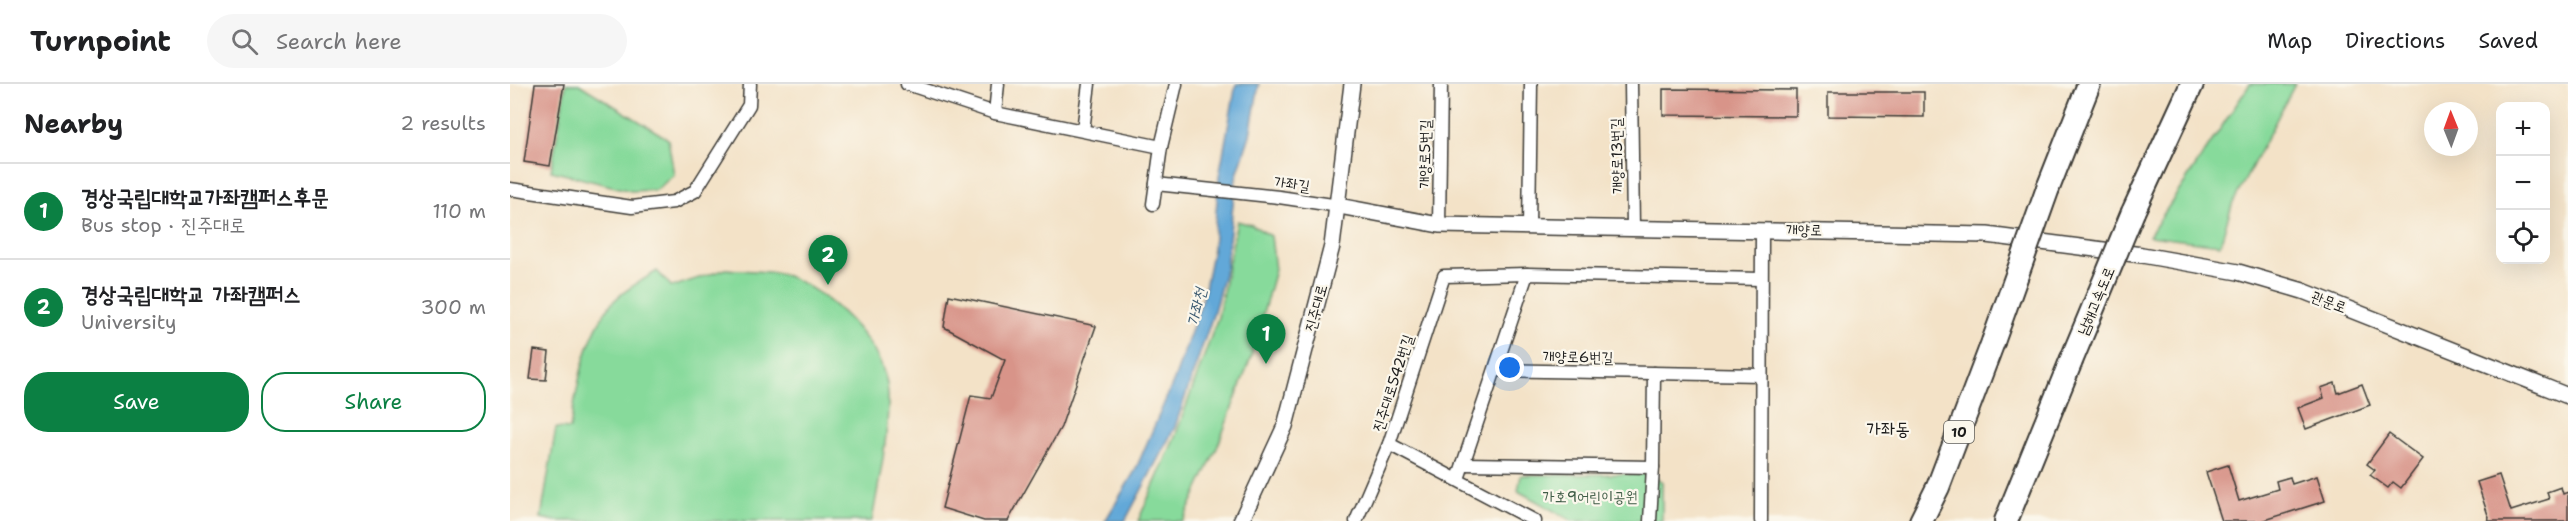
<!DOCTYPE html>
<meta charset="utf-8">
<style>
:root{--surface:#fff;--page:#f6f6f6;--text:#202124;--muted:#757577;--line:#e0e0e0;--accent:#0b8043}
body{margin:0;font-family:"Shantell Sans","Poor Story",sans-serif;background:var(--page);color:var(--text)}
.controls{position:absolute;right:18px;top:18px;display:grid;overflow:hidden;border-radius:12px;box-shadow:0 6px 24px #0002}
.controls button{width:54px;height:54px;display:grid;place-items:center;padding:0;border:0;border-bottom:2px solid var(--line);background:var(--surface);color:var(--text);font:30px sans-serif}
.compass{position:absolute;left:1914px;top:18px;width:54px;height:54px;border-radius:50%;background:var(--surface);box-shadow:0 6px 24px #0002;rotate:359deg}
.you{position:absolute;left:1000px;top:284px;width:21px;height:21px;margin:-15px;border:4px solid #fff;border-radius:50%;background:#1a73e8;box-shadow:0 0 0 9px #1a73e833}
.badge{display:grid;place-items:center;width:39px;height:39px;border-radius:50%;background:var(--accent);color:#fff;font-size:20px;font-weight:700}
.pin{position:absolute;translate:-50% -50px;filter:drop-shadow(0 2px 3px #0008)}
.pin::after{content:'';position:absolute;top:32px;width:21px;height:18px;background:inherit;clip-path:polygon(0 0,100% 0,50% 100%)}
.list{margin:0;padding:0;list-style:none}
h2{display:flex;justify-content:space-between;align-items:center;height:78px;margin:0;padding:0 24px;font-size:26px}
h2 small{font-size:20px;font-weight:400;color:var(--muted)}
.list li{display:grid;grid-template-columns:39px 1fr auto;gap:18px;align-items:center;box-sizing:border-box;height:96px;padding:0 24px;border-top:2px solid var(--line)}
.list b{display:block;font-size:22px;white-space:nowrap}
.list p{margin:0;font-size:20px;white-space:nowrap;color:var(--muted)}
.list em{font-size:20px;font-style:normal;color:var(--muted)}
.actions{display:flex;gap:12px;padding:18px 24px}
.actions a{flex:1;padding:14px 0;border:2px solid var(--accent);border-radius:24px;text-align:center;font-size:21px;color:var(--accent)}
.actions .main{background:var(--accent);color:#fff}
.icon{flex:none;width:33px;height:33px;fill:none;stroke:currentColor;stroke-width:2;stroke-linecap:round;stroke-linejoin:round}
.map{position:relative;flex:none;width:2058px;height:437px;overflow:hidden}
header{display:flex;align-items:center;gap:36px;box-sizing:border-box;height:84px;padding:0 30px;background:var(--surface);border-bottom:2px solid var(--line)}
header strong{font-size:28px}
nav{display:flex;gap:33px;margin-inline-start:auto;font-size:21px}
.search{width:420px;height:54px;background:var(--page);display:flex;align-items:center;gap:15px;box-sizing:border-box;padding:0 21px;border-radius:33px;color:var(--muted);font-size:22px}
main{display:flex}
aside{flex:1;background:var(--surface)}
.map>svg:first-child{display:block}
.green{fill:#87da9b;stroke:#527b5c;stroke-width:1.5}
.water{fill:#62a8d8;stroke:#3f627a;stroke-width:1.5}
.building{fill:#d89489}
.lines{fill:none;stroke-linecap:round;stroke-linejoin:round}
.minor-casing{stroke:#3c3a36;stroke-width:15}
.tertiary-casing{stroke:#3c3a36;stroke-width:18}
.motorway-casing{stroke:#3c3a36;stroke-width:26}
.minor{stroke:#fff;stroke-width:12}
.tertiary{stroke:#fff;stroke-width:15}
.motorway{stroke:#fff;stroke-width:22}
.motorway-bridge-casing{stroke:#3c3a36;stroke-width:26;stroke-linecap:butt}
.motorway-bridge{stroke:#fff;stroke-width:22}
.labels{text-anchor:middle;stroke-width:4.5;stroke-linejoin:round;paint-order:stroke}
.shield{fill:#fbf7ec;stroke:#5f5e5a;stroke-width:1.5}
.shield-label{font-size:14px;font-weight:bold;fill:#1c1c1c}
.street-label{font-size:15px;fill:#1c1c1c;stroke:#fbf7ec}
.park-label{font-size:15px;fill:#415e48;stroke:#fbf7ec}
.water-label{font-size:16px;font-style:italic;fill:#3c5b71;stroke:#fbf7ec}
.quarter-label{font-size:18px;fill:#1c1c1c;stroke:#fbf7ec}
</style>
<header>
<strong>Turnpoint</strong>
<div class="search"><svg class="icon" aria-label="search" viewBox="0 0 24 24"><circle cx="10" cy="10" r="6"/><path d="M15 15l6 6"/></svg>Search here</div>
<nav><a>Map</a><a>Directions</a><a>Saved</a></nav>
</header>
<main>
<aside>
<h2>Nearby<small>2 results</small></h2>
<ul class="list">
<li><span class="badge">1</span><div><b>경상국립대학교가좌캠퍼스후문</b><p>Bus stop · 진주대로</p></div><em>110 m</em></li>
<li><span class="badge">2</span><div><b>경상국립대학교 가좌캠퍼스</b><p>University</p></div><em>300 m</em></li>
</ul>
<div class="actions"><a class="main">Save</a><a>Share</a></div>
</aside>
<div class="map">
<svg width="2058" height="437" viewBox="0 0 2058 437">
<rect width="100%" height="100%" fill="#fbf7ec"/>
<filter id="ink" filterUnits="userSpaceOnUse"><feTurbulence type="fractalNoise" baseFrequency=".0167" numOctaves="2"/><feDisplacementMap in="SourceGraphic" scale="12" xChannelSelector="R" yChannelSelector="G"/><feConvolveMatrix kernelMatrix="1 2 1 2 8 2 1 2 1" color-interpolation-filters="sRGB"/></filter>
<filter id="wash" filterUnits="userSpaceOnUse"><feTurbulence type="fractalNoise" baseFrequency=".008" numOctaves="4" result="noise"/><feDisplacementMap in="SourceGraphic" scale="24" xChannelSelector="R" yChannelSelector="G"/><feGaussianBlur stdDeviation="1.35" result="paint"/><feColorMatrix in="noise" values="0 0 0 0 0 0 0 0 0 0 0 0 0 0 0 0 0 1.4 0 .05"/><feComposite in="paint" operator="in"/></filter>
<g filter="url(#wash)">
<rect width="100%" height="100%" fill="#f3e2c7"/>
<!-- green -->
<g class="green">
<path d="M56 0H69L158 55 164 91 146 106 121 107 41 87Z"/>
<path d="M1740 0H1785L1722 121 1710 161 1639 152Z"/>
<path d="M727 137 742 141 761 152 765 186 741 273 707 364 673 437H628L665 353 708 233Z"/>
<path d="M216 185C233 187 254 186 271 190 315 203 377 261 378 310 379 352 369 396 362 437H46L31 434 46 344 60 345C67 303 74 254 102 219 113 206 133 196 147 187L162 203Z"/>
<path d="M1140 390 1152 398V437H1062L1008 407 1011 391Z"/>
</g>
<!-- water -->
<path class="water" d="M726 0H749L740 51 726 94 716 183 703 231 665 343 615 437H595L625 387 664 296 693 214 703 164 709 92Z"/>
<g id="blocks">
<!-- building -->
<g class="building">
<path d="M25 0H54L40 82 14 78Z"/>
<path d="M1153 5 1286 6V32L1153 31Z"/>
<path d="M1318 8H1414V33L1318 32Z"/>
<path d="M439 211 586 242 551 343 498 437H474L432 424 461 311 481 314 495 276 434 243Z"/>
<path d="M24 266 39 268 36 296 20 295Z"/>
<path d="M1825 299 1828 309 1852 300 1860 321 1796 345 1788 324 1814 314 1811 304Z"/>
<path d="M1879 350 1913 375 1891 404 1883 398 1878 404 1860 391 1865 386 1857 380Z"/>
<path d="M1718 381 1729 417 1768 405 1766 397 1780 393 1782 400 1807 392 1815 417 1752 437H1712L1696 388Z"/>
<path d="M1989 391 2001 427 2039 415 2037 408 2051 403 2053 410 2058 408V437H1977L1979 434 1967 398Z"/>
</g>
</g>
</g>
<g filter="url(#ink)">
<use href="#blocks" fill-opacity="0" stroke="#3c3a36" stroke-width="1.5"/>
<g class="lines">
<!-- minor casing -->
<g class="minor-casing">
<g id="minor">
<path d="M397 0 485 29 651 63"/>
<path d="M1121 0 1123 143"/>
<path d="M485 29 488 0"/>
<path d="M573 46 579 0"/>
<path d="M646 100 769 113 829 122"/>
<path d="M0 105 122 123 164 118 185 107 239 21 240 0"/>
<path d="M643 120 651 63 666 0"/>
<path d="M929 141 931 0"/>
<path d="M1019 143 1021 0"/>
<path d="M986 286 1251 291"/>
<path d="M879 360 1025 437"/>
<path d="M953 380 1143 383"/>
<path d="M948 395 1017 190"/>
<path d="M846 437 879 360 934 192 1017 190 1251 195"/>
<path d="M1140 437 1143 383 1144 289"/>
<path d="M1251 437 1252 146"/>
</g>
</g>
<!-- tertiary casing -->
<g class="tertiary-casing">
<g id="tertiary">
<path d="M829 122 929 141 1477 151 1632 171 1728 188 1793 207 2058 312"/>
<path d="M731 437 775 342 822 162 842 0"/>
</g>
</g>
<!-- motorway casing -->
<g class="motorway-casing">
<g id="motorway">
<path d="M1538 104 1579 0"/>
<path d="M1623 128 1682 0"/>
<path d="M1411 437 1428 403 1483 258"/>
<path d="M1496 437 1561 277"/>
</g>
</g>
<!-- minor -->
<use href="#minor" class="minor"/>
<!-- tertiary -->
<use href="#tertiary" class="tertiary"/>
<!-- motorway -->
<use href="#motorway" class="motorway"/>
<!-- motorway-bridge casing -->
<g class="motorway-bridge-casing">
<g id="motorway-bridge">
<path d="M1483 258 1538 104"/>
<path d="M1561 277 1623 128"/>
</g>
</g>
<!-- motorway-bridge -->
<use href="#motorway-bridge" class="motorway-bridge"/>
</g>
</g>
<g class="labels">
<!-- shield labels -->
<rect class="shield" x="1434" y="337" width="30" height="22" rx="4.5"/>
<g class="shield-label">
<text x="1449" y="353">10</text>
</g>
<!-- street labels -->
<g class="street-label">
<text transform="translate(915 70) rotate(-89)" y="5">개양로5번길</text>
<text transform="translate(1107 72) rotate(-91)" y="5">개양로13번길</text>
<text transform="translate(782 100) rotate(8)" y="5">가좌길</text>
<text transform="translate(1294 146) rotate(1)" y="5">개양로</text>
<text transform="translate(1586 217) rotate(-67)" y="5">남해고속도로</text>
<text transform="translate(1819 218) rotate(21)" y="5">관문로</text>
<text transform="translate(806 224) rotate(-75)" y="5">진주대로</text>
<text transform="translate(1068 273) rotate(1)" y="5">개양로6번길</text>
<text transform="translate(883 299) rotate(-72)" y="5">진주대로542번길</text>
</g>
<!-- park labels -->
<g class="park-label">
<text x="1080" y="418">가호9어린이공원</text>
</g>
<!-- water labels -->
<g class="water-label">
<text transform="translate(686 223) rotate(-77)" y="6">가좌천</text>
</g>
<!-- quarter labels -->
<g class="quarter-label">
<text x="1378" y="351">가좌동</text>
</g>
</g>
</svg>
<div class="controls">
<button>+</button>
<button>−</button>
<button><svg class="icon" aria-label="locate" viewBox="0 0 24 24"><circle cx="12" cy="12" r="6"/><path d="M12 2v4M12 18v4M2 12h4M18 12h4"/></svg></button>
</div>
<svg class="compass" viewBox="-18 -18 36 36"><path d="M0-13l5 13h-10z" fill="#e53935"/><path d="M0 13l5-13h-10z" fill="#757577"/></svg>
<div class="you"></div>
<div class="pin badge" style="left:756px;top:280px">1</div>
<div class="pin badge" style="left:318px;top:201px">2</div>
</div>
</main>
